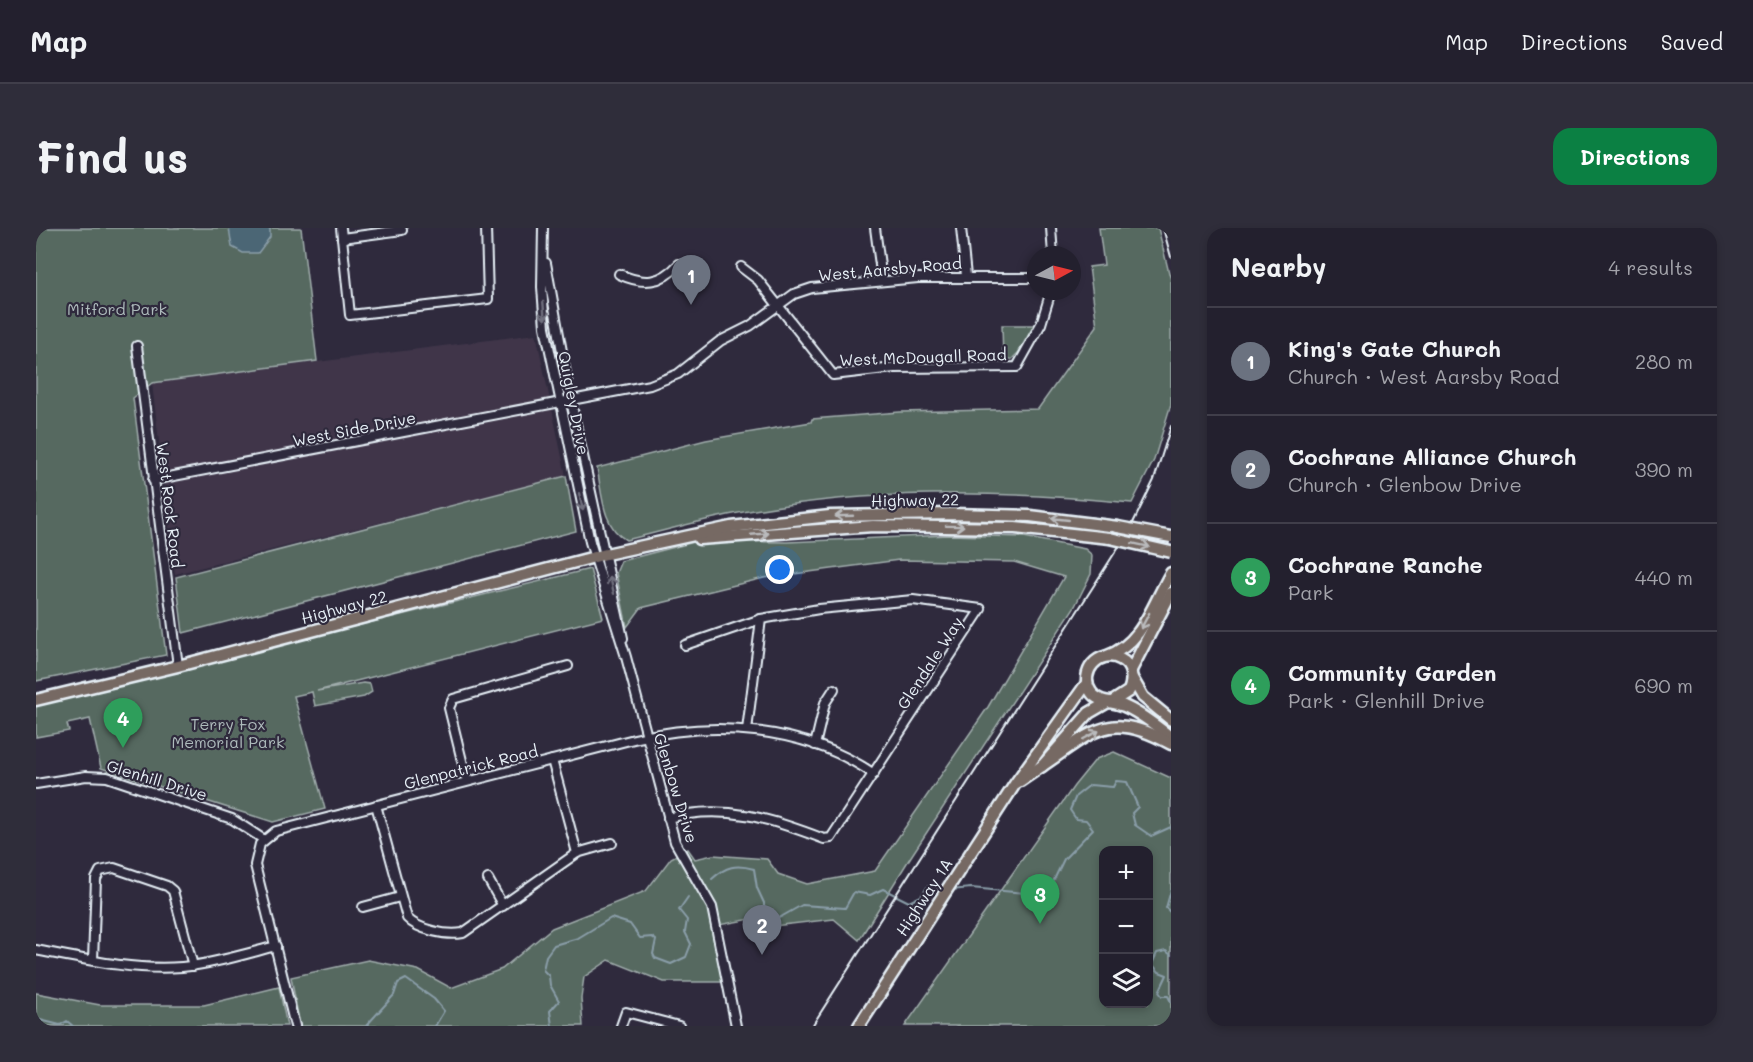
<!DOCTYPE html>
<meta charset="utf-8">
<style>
:root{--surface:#23202e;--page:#2f2d3a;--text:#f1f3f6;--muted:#a3a3aa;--line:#403e4a;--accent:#0b8043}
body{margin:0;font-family:Mali,sans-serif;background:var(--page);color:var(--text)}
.controls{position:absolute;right:18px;bottom:18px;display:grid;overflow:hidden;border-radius:12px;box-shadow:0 3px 9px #0003}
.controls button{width:54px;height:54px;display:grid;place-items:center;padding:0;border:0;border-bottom:2px solid var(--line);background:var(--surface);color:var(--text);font:30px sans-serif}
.compass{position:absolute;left:991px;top:18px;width:54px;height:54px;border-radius:50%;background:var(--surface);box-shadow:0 3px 9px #0003;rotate:83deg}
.you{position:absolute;left:744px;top:342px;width:21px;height:21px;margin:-15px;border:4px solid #fff;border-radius:50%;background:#1a73e8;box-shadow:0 0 0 9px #1a73e833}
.badge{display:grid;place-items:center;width:39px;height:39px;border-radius:50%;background:var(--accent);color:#fff;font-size:20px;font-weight:700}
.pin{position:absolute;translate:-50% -50px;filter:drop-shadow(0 2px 3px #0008)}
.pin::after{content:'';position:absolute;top:32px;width:21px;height:18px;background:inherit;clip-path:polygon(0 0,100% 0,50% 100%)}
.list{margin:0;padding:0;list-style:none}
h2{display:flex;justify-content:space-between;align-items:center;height:78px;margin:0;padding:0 24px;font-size:26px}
h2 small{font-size:20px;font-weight:400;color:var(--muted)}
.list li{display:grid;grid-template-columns:39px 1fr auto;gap:18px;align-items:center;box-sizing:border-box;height:108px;padding:0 24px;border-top:2px solid var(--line)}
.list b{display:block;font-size:22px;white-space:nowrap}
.list p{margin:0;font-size:20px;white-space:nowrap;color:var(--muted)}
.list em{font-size:20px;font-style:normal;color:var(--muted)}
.icon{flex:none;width:33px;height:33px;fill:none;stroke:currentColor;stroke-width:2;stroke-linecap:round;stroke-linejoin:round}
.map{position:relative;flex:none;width:1135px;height:798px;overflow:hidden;border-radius:18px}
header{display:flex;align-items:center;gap:36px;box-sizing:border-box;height:84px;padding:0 30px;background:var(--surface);border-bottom:2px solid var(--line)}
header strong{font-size:28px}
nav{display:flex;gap:33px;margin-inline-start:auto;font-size:21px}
.intro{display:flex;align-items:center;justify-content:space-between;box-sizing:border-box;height:144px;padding:0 36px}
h1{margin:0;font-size:42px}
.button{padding:15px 27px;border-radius:18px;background:var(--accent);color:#fff;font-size:21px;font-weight:700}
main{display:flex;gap:36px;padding:0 36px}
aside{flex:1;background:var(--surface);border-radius:18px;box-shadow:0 3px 9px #0003}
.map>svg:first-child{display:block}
.built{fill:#40364a}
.green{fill:#576961;stroke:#a0adac;stroke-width:1.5;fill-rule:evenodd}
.water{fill:#4c6674;stroke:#8a9ea9;stroke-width:1.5}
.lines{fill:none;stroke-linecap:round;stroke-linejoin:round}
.stream{stroke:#8a9ea9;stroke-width:2}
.minor-casing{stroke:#e8f1f8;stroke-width:12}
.major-casing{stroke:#e8f1f8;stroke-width:15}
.minor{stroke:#2f2a3d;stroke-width:8}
.major{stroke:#766964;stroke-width:10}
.rail{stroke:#e8f1f8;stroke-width:2}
.major-bridge-casing{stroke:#e8f1f8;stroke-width:15;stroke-linecap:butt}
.major-bridge{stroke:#766964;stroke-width:10}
.oneway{stroke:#70707e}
.oneway2{stroke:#babbbd}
.labels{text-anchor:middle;stroke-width:4.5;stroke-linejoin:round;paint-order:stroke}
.street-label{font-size:16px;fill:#e8f1f8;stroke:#2f2a3d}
.park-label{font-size:16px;fill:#aebbbc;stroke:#2f2a3d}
</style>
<header>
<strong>Map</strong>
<nav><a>Map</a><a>Directions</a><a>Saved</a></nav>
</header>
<div class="intro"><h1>Find us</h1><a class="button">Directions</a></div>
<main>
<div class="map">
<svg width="1135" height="798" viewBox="0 0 1135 798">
<rect width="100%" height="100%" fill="#2f2a3d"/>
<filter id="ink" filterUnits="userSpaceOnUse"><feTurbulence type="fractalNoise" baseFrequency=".0167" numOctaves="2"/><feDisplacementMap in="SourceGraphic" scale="12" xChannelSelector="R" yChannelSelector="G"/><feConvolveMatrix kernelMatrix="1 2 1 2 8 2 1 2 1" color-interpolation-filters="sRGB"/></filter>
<g filter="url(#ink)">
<!-- built -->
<path class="built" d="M500 106 530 248 139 346 116 155Z"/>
<!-- green -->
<g class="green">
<path d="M0 0H265L281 133 116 155 97 170 130 427 0 453Z"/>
<path d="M1063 0H1122L1135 53V176L1118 232 1096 275C961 262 826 260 692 287 658 294 624 304 590 312 566 299 566 264 561 240L670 212 775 194 776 191 864 184 1002 181 1061 98 1053 39 1068 37Z"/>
<path d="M966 97H998L982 125 976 131 967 132Z"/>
<path d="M530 248 540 303 147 405 140 349Z"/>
<path d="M913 307 988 309 1049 321 1056 327 1055 346 1039 378 874 630 823 712 798 691 729 699 726 689 682 697 693 754H628L573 732 548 749 545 770 547 798H264L255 749 332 732 382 742 415 760 466 741 516 700 610 663 635 630 652 621 659 631 677 627 731 631 742 646 771 656 839 643 952 479 1028 349 978 334 863 332 728 350 605 380 591 399 580 345 585 333 662 313 751 314Z"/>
<path d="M554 341 567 390 281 463 327 455 334 456 336 464 328 469 279 478 276 464 258 468 289 581 237 594 65 540 54 491 31 496 33 503 0 509V476Z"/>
<path d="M1078 524 1135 550V798H869L1038 558 1060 531ZM1068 622H1112V776H1068Z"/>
<path d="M243 759 251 798H0V765L64 777H168Z"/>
</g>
<!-- water -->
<path class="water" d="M193 0H234V9L222 25H207L196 19Z"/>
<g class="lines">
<!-- stream -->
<g class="stream">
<path d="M676 651C690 638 700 636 718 641L721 660 728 675V686L743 690 766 677 809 680 818 664 834 667 847 661 873 674 885 668 892 658 906 661"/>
<path d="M915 662 935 660 1000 666 1016 656 1028 631 1057 601 1050 592 1040 591 1034 582 1040 568 1054 557 1077 559 1080 553 1091 554 1102 579 1096 585 1099 597 1115 608 1135 599"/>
<path d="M1135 662 1130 680 1135 685"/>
<path d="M1135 727 1130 723 1121 725 1116 736 1123 744 1131 747 1123 764 1126 768H1132L1135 774"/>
<path d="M0 791 24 797 31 793 37 798"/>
<path d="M330 798 358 767 362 755 370 751 398 771 408 783 399 798"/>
<path d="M516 798 514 783 523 773 514 757 513 748 507 742 510 728 518 717 542 710 575 690 594 696 604 710 616 709 620 712 617 726 619 730 635 736 650 729 655 716 649 704 651 692 643 682 652 669"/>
</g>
<!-- minor casing -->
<g class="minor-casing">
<g id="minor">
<path d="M305 0 314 87 452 71 450 0"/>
<path d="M507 0 506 59 509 99 554 314 590 429 639 614 676 679 700 798"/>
<path d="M839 0 846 52"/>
<path d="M925 0 930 48"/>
<path d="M1015 0 1017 27"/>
<path d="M306 10 366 2"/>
<path d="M510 35 535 173 587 410"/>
<path d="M705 39 722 52 797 147 858 140 981 139 1005 96 1015 63"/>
<path d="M583 46C607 57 625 56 643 36"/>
<path d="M101 118 142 438"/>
<path d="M117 252 614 157 642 146 684 113 714 98 758 66 776 60 882 50H1000"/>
<path d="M649 417 725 391"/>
<path d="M779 517 789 475 798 461"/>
<path d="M431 553 413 480 417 471 532 438"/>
<path d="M0 556 50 548 71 549 196 591 227 611"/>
<path d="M340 577 371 690C382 702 411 708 427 705L541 625 516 532"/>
<path d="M632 590C688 575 736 591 788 611L795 610 945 381 877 372 783 381 725 391 711 502"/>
<path d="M541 625 576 615"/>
<path d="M452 651 467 678"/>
<path d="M327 679 364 669"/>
<path d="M0 722C47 731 98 743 146 739 177 736 209 726 240 718"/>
<path d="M57 732 60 651 64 643 78 640 131 658 137 663 157 738"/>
<path d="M259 798 219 637 224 616 240 603 598 511C678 492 768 498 838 546"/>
<path d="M585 798 590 784 643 798"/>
</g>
</g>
<!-- major casing -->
<g class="major-casing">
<g id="major">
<path d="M663 311 837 298 979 300 1074 310"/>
<path d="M1071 428C1107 416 1117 375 1135 345"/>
<path d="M1095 442 1135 365"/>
<path d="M1096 450 1107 469 1135 492"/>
<path d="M0 472 142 438 570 326 695 299 794 288 916 286 994 288 1082 299"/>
<path d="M1076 474 1093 463C1098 451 1096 437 1084 431 1063 420 1042 445 1055 464 1062 475 1077 473 1088 478 1105 485 1120 498 1135 509"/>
<path d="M1006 538C1058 503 1073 481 1135 516"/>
<path d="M984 553 1006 538 1053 485 1072 474"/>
<path d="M823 798 979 556 1051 455"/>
</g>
</g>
<!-- minor -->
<use href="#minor" class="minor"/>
<!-- major -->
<use href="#major" class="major"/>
<!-- rail -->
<g class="rail">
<path d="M1127 0 1135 29"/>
<path d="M776 798 1094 301 1118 252 1135 198"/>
</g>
<!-- major-bridge casing -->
<g class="major-bridge-casing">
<g id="major-bridge">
<path d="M1082 299 1135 309"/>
<path d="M1074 310 1135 324"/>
</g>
</g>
<!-- major-bridge -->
<use href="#major-bridge" class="major-bridge"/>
</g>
<!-- one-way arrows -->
<defs><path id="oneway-shaft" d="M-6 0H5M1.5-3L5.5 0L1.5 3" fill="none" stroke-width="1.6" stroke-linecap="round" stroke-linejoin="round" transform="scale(1.5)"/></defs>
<g class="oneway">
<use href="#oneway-shaft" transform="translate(508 83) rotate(85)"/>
<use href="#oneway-shaft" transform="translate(545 274) rotate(77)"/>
<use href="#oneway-shaft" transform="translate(576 357) rotate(-103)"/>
</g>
<g class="oneway2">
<use href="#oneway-shaft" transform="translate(808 288) rotate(178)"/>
<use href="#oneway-shaft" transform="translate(1024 291) rotate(-174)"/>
<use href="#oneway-shaft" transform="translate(919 298) rotate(1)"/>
<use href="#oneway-shaft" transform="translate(724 306) rotate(-5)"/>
<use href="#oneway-shaft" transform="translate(1105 317) rotate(12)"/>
<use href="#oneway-shaft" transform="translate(1109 393) rotate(118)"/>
<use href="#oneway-shaft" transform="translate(1055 507) rotate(-28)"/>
</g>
</g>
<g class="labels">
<!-- street labels -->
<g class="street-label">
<text transform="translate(854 41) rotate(-5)" y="6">West Aarsby Road</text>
<text transform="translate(887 129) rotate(-2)" y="6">West McDougall Road</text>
<text transform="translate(538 175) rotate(79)" y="6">Quigley Drive</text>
<text transform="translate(318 201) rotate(-11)" y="6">West Side Drive</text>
<text transform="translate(879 272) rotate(-1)" y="6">Highway 22</text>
<text transform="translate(134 277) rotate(83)" y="6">West Rock Road</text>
<text transform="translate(308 379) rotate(-15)" y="6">Highway 22</text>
<text transform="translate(894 435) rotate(-57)" y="6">Glendale Way</text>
<text transform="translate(435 539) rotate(-14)" y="6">Glenpatrick Road</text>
<text transform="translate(121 552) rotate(17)" y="6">Glenhill Drive</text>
<text transform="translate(640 560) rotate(73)" y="6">Glenbow Drive</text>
<text transform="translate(888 669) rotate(-57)" y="6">Highway 1A</text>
</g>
<!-- park labels -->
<g class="park-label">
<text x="81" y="87">Mitford Park</text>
<text x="192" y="502">Terry Fox<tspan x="192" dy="18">Memorial Park</tspan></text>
</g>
</g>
</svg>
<div class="controls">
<button>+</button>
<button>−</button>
<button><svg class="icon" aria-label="layers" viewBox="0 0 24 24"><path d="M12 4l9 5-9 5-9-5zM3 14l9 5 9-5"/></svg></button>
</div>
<svg class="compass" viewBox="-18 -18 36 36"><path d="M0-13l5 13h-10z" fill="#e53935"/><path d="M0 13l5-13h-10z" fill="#a3a3aa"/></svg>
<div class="you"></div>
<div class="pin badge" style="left:655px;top:77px;background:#6b7280">1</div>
<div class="pin badge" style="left:726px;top:727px;background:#6b7280">2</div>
<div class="pin badge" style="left:1004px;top:696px;background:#2e9e5b">3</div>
<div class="pin badge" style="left:87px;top:520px;background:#2e9e5b">4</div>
</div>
<aside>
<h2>Nearby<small>4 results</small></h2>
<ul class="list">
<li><span class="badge" style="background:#6b7280">1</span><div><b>King's Gate Church</b><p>Church · West Aarsby Road</p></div><em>280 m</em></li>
<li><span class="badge" style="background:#6b7280">2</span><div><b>Cochrane Alliance Church</b><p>Church · Glenbow Drive</p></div><em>390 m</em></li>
<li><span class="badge" style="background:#2e9e5b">3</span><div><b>Cochrane Ranche</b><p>Park</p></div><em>440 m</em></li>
<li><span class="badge" style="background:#2e9e5b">4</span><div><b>Community Garden</b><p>Park · Glenhill Drive</p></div><em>690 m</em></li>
</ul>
</aside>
</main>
